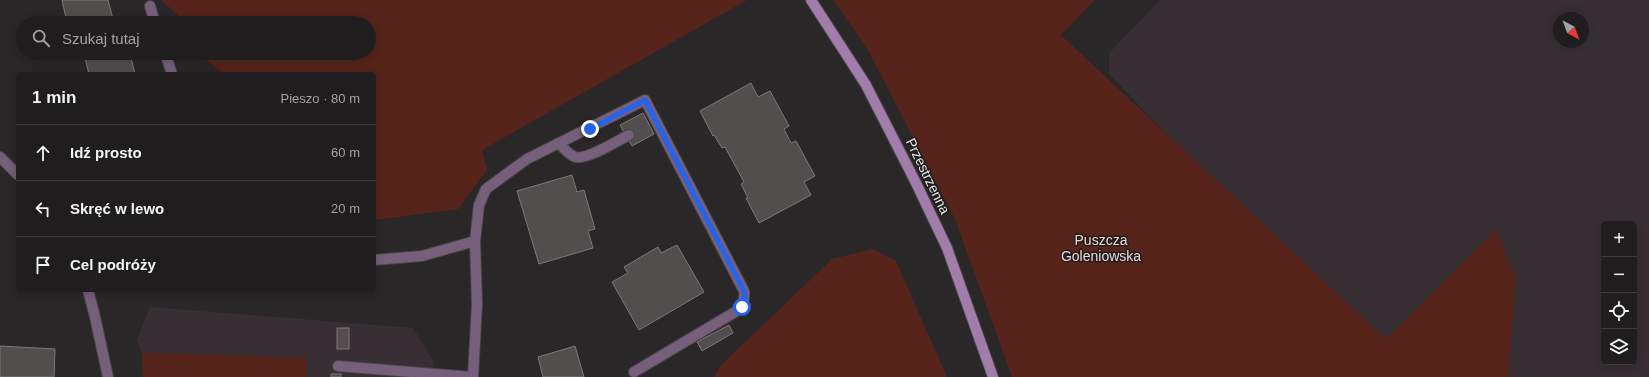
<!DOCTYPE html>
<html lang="pl">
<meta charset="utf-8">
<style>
:root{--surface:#201d1f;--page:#282628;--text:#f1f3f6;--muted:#a2a2a4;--line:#3d3b3d}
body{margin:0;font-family:Arial,sans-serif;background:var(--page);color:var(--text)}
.controls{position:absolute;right:12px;bottom:12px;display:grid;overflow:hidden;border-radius:6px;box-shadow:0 2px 10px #0003}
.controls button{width:36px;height:36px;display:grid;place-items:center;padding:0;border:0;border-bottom:1px solid var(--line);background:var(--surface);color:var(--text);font:20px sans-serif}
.compass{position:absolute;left:1553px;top:12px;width:36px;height:36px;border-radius:50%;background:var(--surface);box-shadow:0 2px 10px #0003;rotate:139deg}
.stop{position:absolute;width:12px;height:12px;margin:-9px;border:3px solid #2563eb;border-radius:50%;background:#fff}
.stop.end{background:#2563eb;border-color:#fff;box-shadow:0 1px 4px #0008}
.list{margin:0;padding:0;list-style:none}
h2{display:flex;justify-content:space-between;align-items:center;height:52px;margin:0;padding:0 16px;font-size:17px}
h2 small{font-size:13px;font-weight:400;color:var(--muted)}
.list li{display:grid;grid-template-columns:26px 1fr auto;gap:12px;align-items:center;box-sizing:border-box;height:56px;padding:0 16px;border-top:1px solid var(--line)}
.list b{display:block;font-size:15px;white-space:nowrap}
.list em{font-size:13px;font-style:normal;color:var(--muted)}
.icon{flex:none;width:22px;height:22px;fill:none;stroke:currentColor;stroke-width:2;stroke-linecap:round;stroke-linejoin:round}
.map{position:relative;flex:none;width:1649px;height:377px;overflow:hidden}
.search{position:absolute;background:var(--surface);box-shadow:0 2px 10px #0003;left:16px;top:16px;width:360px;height:44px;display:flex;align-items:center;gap:10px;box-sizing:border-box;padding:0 14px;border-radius:22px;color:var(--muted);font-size:15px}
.panel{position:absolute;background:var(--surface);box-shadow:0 2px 10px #0003;left:16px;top:72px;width:360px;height:220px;border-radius:6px}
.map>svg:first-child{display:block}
.built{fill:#382f34;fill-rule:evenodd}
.green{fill:#56241a}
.building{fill:#524e4e;stroke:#7d7879}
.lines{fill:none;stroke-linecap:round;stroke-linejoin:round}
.lane-casing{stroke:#484547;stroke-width:12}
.street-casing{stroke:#484547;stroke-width:12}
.secondary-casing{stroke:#484547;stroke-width:12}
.lane{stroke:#765f7b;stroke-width:10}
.street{stroke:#765f7b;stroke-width:10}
.secondary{stroke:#a27dab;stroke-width:10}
.route{stroke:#2563eb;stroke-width:5}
.labels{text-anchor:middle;stroke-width:3;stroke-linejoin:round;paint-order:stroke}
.street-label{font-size:14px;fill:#e6e3e4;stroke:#211d1f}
.park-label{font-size:14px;fill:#f1d7d1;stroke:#211d1f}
</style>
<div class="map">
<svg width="1649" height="377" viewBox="0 0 1649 377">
<rect width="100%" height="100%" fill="#2a2729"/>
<!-- built -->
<g class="built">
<path d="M1160 0H1649V377H1401L1109 74V53ZM1559 18H1583V42H1559ZM1604 224H1634V362H1604Z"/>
<path d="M150 307 413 328 433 360 432 377H143L142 353 137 340Z"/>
</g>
<!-- green -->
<g class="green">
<path d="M161 0H747L482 150 487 170 458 209 374 220V74H224L197 53H369V23H180L177 14Z"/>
<path d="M833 0H1095L1061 35 1386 339 1496 229 1516 279 1508 377H1012L955 219 867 48Z"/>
<path d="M873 249 896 261 947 377H714L720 366 832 259Z"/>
<path d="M142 353 306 357V377H143Z"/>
</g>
<!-- building -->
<g class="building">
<path d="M62 0H108L114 23H67Z"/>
<path d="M73 53H130L135 74H89L84 54 74 56Z"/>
<path d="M751 83 758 97 770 91 789 126 784 129 791 143 796 141 815 176 804 182 811 195 759 223 746 198H748L741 184 744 182 725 147 722 148 714 135 713 136 700 111Z"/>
<path d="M643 113 654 134 632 146 620 125Z"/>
<path d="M572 175 577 192 584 190 595 229 588 231 593 248 539 264 517 191Z"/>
<path d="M677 245 704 292 639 330 612 282 628 273 624 267 658 247 661 253Z"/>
<path d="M729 325 733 333 702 351 697 342Z"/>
<rect x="337" y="328" width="12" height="21"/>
<path d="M0 346 55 349 54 377H0Z"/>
<path d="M575 346 584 377H543L538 357Z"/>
<rect x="331" y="374" width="10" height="3"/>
</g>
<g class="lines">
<!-- lane casing -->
<g class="lane-casing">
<g id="lane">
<path d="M150 6 155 23"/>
<path d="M165 53 172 74"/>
<path d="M559 143C563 148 568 153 573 156 584 163 618 140 629 135"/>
<path d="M374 260 422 256 475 241"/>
<path d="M338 366 472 377"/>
<path d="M473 377 477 304 475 241 479 205 486 189 527 159 645 100 744 291C745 301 743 306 735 312L634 372"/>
</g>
</g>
<!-- street casing -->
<g class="street-casing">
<g id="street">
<path d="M0 157 18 175"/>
<path d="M88 290 95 317 108 377"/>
</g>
</g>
<!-- secondary casing -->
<g class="secondary-casing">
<path id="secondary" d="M811 0 866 85 915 181 947 248 993 377"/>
</g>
<!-- lane -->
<use href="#lane" class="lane"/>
<!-- street -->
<use href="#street" class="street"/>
<!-- secondary -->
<use href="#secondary" class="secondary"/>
</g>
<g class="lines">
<!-- route -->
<path class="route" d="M590 129 645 100 744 291 745 299 742 307"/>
</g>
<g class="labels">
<!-- street labels -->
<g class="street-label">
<text transform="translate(928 176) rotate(64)" y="5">Przestrzenna</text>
</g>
<!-- park labels -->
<g class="park-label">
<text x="1101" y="245">Puszcza<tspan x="1101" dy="16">Goleniowska</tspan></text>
</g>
</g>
</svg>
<div class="controls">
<button>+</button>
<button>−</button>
<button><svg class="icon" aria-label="locate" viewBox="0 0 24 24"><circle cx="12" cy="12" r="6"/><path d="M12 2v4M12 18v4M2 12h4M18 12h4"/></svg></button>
<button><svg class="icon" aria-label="layers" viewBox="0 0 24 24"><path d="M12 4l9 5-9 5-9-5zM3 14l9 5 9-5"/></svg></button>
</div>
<svg class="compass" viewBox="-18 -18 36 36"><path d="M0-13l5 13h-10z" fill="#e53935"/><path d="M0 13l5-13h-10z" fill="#a2a2a4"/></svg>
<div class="stop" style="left:742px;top:307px"></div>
<div class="stop end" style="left:590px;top:129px"></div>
<div class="search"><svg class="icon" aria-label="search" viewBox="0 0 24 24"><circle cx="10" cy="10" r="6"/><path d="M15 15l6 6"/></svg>Szukaj tutaj</div>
<section class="panel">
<h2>1 min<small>Pieszo · 80 m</small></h2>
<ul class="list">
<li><svg class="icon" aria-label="ahead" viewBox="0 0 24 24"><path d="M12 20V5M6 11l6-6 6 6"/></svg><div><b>Idź prosto</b></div><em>60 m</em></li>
<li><svg class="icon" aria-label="left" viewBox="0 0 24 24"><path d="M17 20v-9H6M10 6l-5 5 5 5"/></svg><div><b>Skręć w lewo</b></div><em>20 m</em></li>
<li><svg class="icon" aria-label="arrive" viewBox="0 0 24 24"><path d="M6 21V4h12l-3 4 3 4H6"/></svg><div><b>Cel podróży</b></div></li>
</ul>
</section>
</div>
